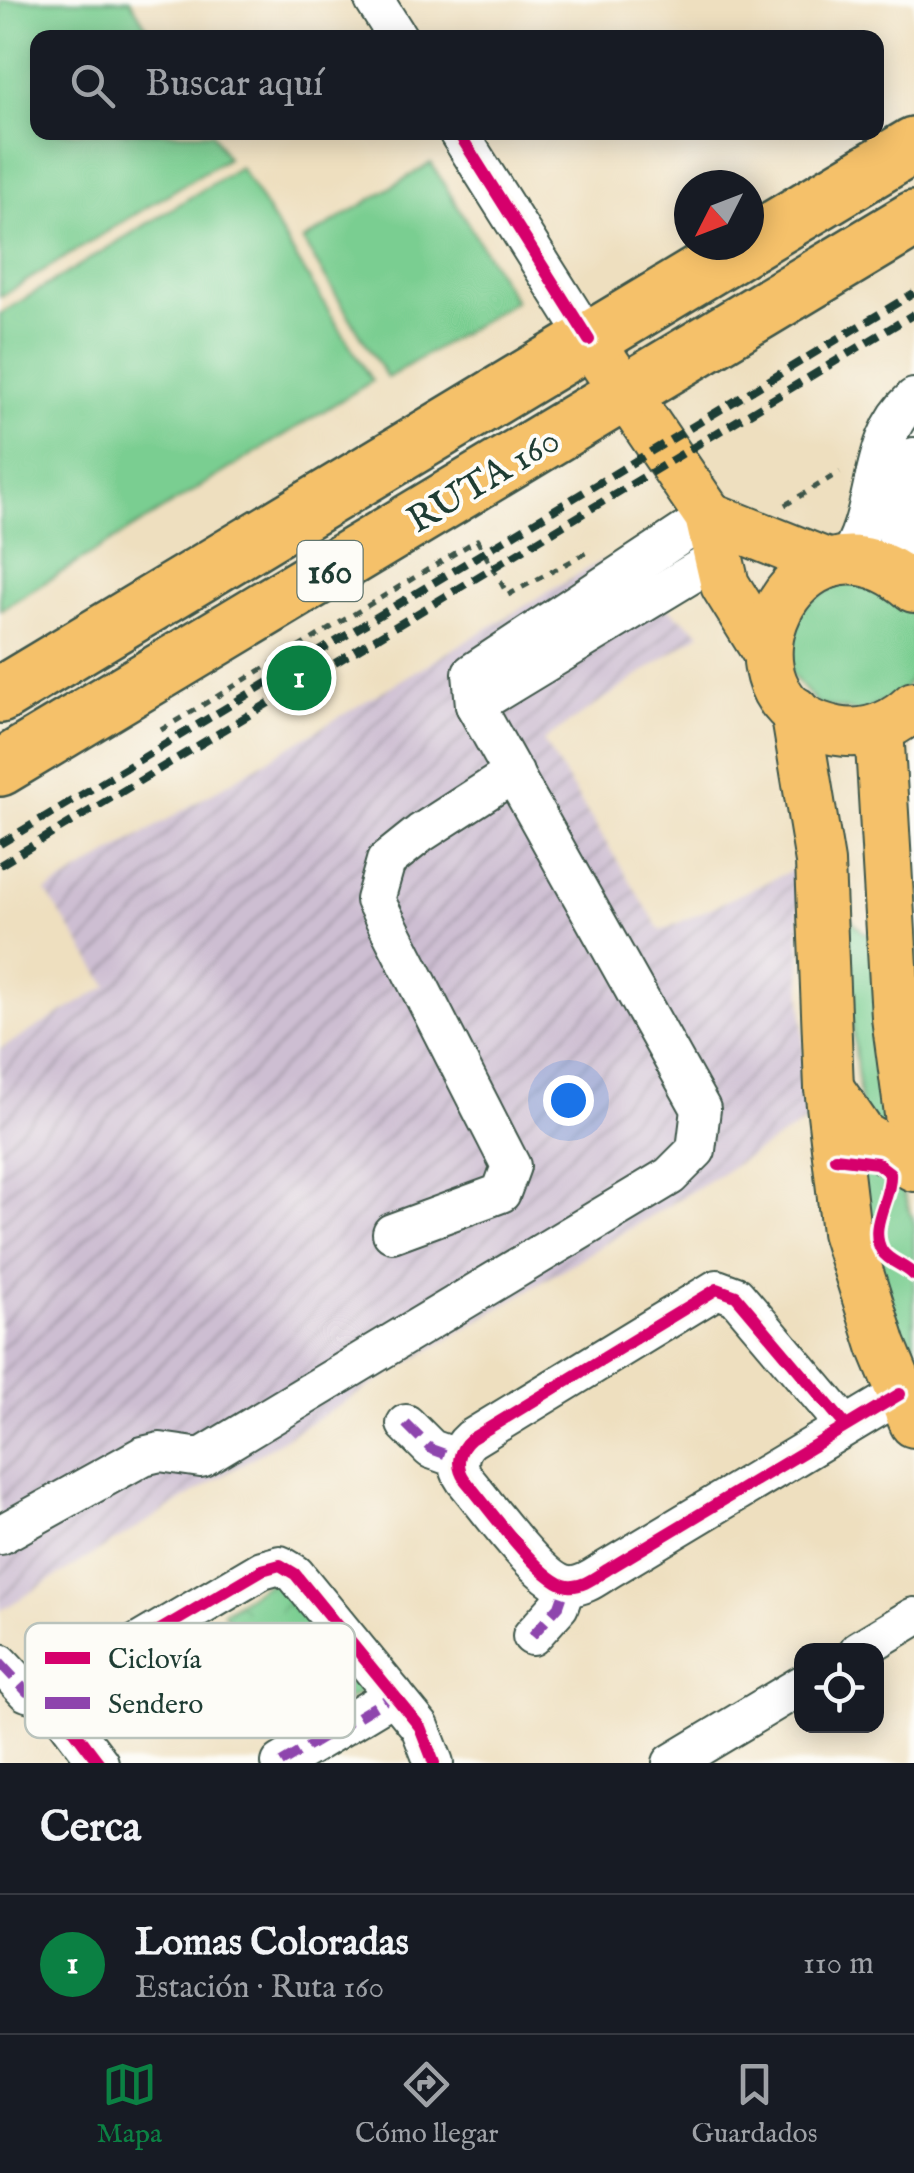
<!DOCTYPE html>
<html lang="es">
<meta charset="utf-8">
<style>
:root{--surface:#171b24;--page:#20242c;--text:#f1f3f6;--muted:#9ea1a6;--line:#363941;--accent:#0b8043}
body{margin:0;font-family:"IM FELL English",serif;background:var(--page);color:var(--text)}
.controls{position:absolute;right:30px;bottom:30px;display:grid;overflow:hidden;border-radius:20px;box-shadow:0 5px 25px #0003}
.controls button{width:90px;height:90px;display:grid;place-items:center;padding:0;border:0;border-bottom:2px solid var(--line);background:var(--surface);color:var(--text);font:50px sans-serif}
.compass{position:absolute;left:674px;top:170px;width:90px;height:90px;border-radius:50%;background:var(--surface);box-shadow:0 5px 25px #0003;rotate:228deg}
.you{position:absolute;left:568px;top:1100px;width:35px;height:35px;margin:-25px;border:8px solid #fff;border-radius:50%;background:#1a73e8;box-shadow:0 0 0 15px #1a73e833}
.badge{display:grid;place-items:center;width:65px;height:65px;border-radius:50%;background:var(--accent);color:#fff;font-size:32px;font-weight:700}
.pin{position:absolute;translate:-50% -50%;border:5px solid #fff;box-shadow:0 2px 10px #0006}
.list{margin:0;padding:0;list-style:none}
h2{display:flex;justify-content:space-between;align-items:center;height:130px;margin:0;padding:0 40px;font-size:42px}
h2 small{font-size:32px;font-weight:400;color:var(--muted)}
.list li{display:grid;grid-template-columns:65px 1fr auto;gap:30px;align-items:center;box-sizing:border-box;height:140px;padding:0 40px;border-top:2px solid var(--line)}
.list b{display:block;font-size:38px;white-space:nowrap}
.list p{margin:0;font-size:32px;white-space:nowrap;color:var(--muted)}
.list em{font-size:32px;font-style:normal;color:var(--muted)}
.icon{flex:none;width:55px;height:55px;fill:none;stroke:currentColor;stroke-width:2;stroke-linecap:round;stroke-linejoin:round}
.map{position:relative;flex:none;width:914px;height:1763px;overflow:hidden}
.search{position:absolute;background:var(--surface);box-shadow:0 5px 25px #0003;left:30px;right:30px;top:30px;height:110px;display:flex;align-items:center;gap:25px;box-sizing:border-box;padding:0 35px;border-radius:20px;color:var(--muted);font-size:38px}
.sheet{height:270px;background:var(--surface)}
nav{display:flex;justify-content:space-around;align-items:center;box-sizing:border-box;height:140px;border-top:2px solid var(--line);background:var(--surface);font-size:28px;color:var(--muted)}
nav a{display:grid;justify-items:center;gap:5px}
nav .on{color:var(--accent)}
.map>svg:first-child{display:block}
.industrial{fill:url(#industrial-furrows)}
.grass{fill:#7ace91;stroke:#4c8662;stroke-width:2.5}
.park{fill:url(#park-crowns);stroke:#4c8662;stroke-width:2.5}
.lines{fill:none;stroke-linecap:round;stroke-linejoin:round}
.minor-casing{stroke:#3e5549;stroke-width:42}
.major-casing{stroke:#3e5549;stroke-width:52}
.highway-casing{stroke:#3e5549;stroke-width:60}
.path{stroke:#3e5549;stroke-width:5;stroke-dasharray:8 8;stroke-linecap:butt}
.minor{stroke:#fff;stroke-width:38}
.major{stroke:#f5c16b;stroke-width:48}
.highway{stroke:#f5c16b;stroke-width:55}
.rail{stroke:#1f3d34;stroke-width:8;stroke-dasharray:15 8;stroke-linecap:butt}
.quiet{stroke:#8e44ad;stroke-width:10;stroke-dasharray:20 10;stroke-linecap:butt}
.cycleway-casing{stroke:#fdfcf7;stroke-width:19}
.cycleway{stroke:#d6006c;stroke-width:12}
.labels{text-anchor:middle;stroke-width:8;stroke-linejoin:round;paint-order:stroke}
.shield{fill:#fdfcf7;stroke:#62766e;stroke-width:2.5}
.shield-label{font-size:35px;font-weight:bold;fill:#1f3d34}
.street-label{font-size:38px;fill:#1f3d34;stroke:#fdfcf7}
.key{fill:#fdfcf7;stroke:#bac3bc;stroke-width:2.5}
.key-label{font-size:28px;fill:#1f3d34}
</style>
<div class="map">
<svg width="914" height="1763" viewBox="0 0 914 1763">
<defs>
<pattern id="industrial-furrows" width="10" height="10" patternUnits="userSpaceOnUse" patternTransform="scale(2.5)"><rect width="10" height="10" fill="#cdbed2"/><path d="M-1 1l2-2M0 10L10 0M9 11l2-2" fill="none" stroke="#a69cab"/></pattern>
<pattern id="park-crowns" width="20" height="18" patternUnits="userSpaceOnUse" patternTransform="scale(2.5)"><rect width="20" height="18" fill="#7ace91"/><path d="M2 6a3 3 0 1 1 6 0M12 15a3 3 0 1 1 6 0" fill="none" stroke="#63a877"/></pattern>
</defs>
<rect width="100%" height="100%" fill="#fdfcf7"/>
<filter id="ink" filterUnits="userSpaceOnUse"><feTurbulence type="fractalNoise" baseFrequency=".01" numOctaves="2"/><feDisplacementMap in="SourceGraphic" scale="20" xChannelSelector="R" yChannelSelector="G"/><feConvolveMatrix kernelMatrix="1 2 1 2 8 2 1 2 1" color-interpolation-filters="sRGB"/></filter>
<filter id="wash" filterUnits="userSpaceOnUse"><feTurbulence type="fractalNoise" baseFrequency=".0048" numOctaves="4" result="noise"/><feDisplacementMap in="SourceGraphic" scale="40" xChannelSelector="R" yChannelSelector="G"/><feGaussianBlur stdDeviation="2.25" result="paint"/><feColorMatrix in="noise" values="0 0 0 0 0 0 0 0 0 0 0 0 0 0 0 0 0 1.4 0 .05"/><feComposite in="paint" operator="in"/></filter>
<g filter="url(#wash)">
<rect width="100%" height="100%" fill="#eedfbf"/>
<!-- industrial -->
<path class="industrial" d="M602 560 701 633 543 741 661 931 797 868 807 1121 0 1611V1049L108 986 46 892Z"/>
<!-- grass -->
<g class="grass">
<path d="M0 0H130L153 37 38 38V132L212 133 227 158 0 297Z"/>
<path d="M431 163 515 301 387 378 303 241Z"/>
<path d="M240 167 372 381 0 610V314Z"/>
<path d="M847 578 907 605 914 620V674L902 692 861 713 818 704 790 673 794 611Z"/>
<path d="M848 916 863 932 874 935 892 1137 862 1118 848 982Z"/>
<path d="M851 1158 897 1175 914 1222V1386L888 1318Z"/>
</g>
<!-- park -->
<path class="park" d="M271 1581 282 1586 361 1688 359 1694 309 1720 223 1612Z"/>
</g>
<g filter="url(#ink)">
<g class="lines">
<!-- minor casing -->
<g class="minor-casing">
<g id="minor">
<path d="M374 0 398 38"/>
<path d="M458 132 589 340"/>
<path d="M846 561C881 511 865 442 914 398"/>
<path d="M899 576 897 531 914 457"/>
<path d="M475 705 716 559"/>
<path d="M392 1233 501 1193 511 1166 375 900 386 861 421 833 514 773"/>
<path d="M406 1424 431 1449 459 1459"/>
<path d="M846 1426 736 1296 717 1289 471 1439C458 1450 455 1466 465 1480 485 1503 541 1583 568 1586 583 1588 598 1575 610 1568L900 1394"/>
<path d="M0 1535 143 1456 160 1452 201 1458 670 1176 696 1150 701 1109 475 705 472 673 709 516"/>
<path d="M532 1636 559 1606 566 1586"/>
<path d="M859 1650 914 1617"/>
<path d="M0 1663 27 1692 58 1700"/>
<path d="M99 1763 59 1710 58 1700 65 1686 262 1570 280 1565 295 1574 420 1727 434 1763"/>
<path d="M281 1763 394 1695"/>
<path d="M672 1763 802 1685"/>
</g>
</g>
<!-- major casing -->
<g class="major-casing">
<g id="major">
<path d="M589 340 709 516 725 585 766 651"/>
<path d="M709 516 829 564"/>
<path d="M914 588C793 485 697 704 837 731 866 736 893 726 914 706"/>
<path d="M795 711 820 862 829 1088 846 1232 882 1346 914 1423"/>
<path d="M879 728 896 1017 914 1152"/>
<path d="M829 1088 862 1136 914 1167"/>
</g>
</g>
<!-- highway casing -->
<g class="highway-casing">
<g id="highway">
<path d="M749 244 914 145"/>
<path d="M0 695 747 245"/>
<path d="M0 768 914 219"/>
</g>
</g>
<!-- path -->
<g class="path">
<path d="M785 505 840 472"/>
<path d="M161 730 477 540 508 595 588 552"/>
</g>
<!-- minor -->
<use href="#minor" class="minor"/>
<!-- major -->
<use href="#major" class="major"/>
<!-- highway -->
<use href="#highway" class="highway"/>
<!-- rail -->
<g class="rail">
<path d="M0 844 914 293"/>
<path d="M0 865 914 314"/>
</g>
<!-- quiet -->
<g class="quiet">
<path d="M406 1424 431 1449 459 1459"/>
<path d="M532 1636 559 1606 566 1586"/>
<path d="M0 1663 27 1692 58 1700"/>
<path d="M281 1763 394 1695"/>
</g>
<!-- cycleway casing -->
<g class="cycleway-casing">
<g id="cycleway">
<path d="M458 132 589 340"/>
<path d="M835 1158 877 1163 890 1173C892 1198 867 1226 882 1251 889 1262 905 1265 914 1275"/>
<path d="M846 1426 736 1296 717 1289 471 1439C458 1450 455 1466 465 1480 485 1503 541 1583 568 1586 583 1588 598 1575 610 1568L900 1394"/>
<path d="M99 1763 59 1710 58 1700 65 1686 262 1570 280 1565 295 1574 420 1727 434 1763"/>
</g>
</g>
<!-- cycleway -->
<use href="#cycleway" class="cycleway"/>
</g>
</g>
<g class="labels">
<!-- shield labels -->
<rect class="shield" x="297.5" y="541" width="65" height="60" rx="8"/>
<g class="shield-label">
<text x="330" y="583">160</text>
</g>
<!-- street labels -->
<g class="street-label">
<text transform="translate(483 479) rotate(-31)" y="13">RUTA 160</text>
</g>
</g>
<!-- legend -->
<rect x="25" y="1623" width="330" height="115" rx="15" class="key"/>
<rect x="45" y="1652" width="45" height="12" fill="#d6006c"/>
<rect x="45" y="1697" width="45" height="12" fill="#8e44ad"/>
<g class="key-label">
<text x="108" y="1668">Ciclovía</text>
<text x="108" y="1713">Sendero</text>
</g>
</svg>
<div class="controls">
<button><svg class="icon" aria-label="locate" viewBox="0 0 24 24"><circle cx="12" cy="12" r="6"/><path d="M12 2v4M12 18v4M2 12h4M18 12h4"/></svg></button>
</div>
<svg class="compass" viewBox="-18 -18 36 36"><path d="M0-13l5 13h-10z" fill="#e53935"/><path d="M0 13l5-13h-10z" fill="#9ea1a6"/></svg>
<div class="you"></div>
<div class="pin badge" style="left:299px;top:678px">1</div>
<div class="search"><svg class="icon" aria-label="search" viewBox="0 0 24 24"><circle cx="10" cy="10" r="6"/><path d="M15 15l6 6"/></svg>Buscar aquí</div>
</div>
<section class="sheet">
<h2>Cerca<small></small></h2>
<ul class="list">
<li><span class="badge">1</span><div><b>Lomas Coloradas</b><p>Estación · Ruta 160</p></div><em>110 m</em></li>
</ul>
</section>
<nav>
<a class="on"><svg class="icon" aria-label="map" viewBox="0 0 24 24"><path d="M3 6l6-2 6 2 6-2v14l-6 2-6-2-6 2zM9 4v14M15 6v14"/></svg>Mapa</a>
<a><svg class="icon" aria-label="directions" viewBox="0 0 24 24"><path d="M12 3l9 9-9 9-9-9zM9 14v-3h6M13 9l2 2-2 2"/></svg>Cómo llegar</a>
<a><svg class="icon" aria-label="saved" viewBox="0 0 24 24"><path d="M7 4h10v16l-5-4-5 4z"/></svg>Guardados</a>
</nav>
